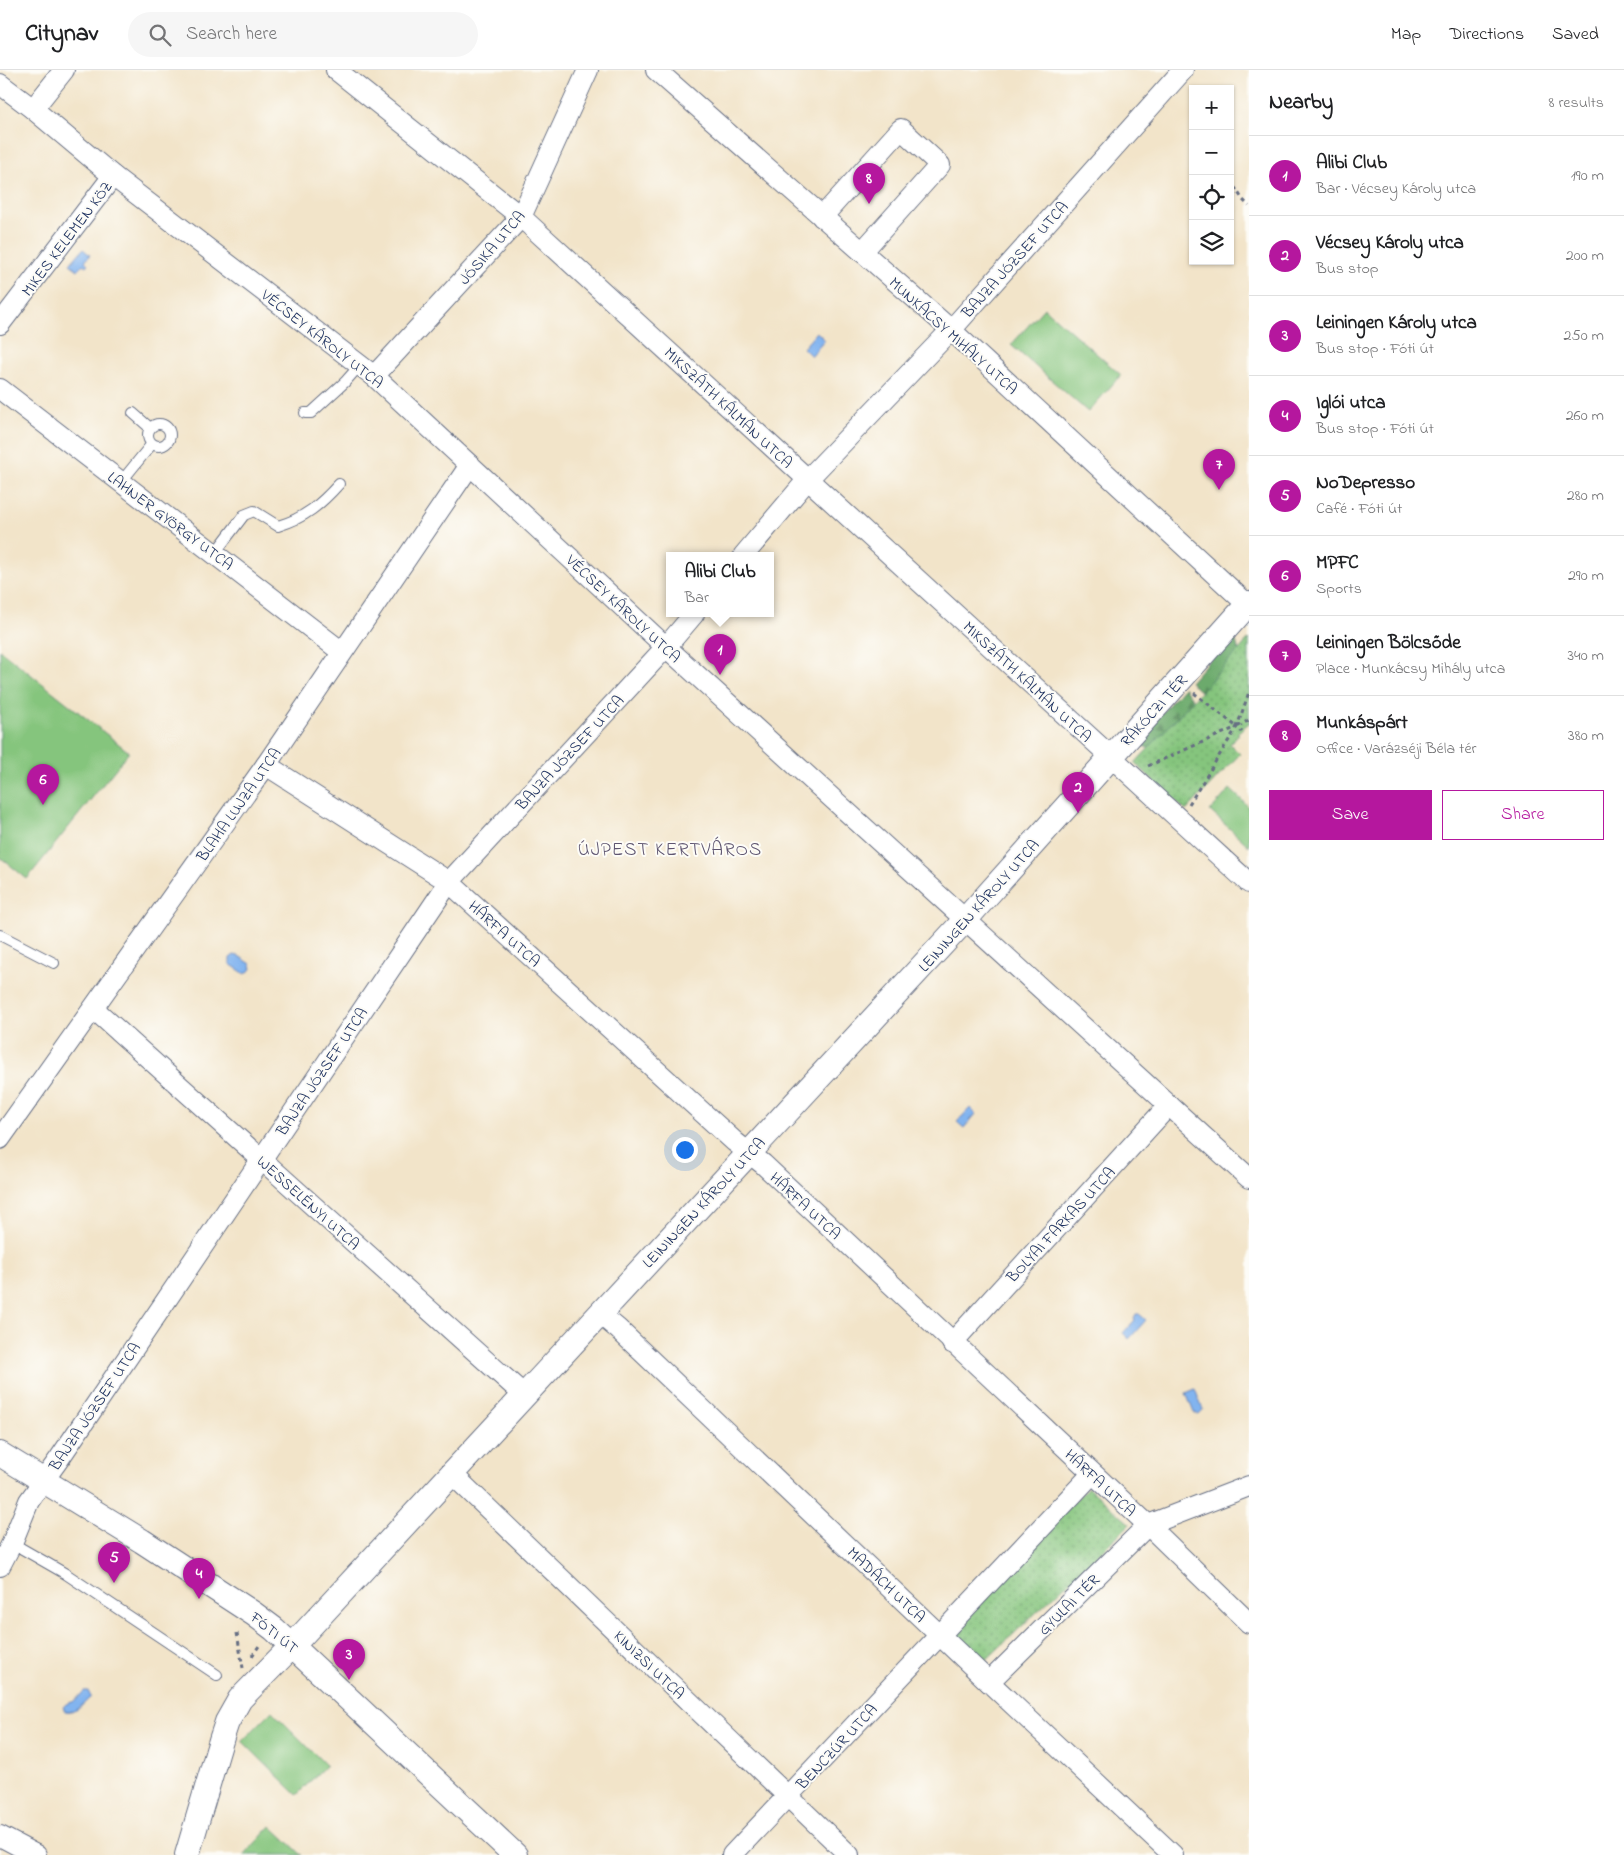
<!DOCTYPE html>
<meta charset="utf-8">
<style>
:root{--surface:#fff;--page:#f6f6f6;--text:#202124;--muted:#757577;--line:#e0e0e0;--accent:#b5179e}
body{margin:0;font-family:"Indie Flower",sans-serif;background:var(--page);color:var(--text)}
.controls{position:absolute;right:15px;top:15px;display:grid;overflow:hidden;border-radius:0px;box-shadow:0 1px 4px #0004}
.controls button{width:45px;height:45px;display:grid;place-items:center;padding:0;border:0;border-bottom:1px solid var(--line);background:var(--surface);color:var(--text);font:25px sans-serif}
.you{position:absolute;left:684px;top:1079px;width:18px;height:18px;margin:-12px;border:4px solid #fff;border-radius:50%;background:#1a73e8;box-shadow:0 0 0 8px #1a73e833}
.badge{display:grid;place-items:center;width:32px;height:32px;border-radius:50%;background:var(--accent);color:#fff;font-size:16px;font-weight:700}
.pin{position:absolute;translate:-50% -41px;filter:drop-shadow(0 1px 2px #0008)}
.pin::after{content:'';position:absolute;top:26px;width:18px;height:15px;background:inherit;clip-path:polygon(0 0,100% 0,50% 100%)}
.popup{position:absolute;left:666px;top:482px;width:108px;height:65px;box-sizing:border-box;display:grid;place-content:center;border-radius:0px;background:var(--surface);filter:drop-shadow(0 1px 4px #0005);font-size:16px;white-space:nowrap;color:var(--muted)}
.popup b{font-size:19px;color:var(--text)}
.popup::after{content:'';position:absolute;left:50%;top:100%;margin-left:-10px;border:10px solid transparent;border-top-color:var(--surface)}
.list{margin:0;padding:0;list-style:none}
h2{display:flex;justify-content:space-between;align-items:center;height:65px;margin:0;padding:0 20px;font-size:21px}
h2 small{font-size:16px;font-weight:400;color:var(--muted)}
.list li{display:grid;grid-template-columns:32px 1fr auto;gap:15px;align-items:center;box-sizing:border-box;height:80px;padding:0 20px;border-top:1px solid var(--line)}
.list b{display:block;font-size:19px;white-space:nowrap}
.list p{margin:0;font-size:16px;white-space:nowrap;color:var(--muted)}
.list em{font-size:16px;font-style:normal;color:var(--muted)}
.actions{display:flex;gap:10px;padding:15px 20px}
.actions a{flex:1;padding:11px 0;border:1px solid var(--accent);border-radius:0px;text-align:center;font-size:18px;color:var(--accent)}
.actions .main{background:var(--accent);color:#fff}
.icon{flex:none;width:28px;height:28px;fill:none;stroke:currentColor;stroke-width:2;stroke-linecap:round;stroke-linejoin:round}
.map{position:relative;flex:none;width:1249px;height:1785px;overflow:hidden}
header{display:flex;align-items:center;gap:30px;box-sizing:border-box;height:70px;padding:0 25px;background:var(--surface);border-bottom:1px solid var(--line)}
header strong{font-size:24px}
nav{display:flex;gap:28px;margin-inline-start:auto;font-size:18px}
.search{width:350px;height:45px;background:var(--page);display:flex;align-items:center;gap:12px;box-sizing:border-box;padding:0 18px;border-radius:28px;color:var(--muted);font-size:19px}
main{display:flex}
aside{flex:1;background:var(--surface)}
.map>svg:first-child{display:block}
.forest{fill:url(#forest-firs);stroke:#446c65}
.park{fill:url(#park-dots);stroke:#507a6e}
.pitch{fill:#85c57d;stroke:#507a6e}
.water{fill:#82b4ef;stroke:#4e72a6}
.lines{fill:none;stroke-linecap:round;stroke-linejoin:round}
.service-casing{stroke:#666e83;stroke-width:12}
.minor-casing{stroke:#666e83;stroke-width:22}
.tertiary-casing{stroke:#666e83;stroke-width:26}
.path{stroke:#666e83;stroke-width:3;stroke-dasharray:4 4;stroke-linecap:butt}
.service{stroke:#fff;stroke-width:10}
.minor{stroke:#fff;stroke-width:20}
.tertiary{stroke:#fff;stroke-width:24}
.labels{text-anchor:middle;stroke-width:4;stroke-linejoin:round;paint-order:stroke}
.street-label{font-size:16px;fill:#1b2f5e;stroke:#fdfcf7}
.quarter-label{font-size:19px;letter-spacing:1px;fill:#5f5671;stroke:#fdfcf7}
</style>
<header>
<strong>Citynav</strong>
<div class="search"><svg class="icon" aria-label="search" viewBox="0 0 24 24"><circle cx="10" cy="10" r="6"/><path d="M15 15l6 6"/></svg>Search here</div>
<nav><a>Map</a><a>Directions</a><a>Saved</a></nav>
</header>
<main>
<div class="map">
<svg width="1249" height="1785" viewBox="0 0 1249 1785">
<defs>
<pattern id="forest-firs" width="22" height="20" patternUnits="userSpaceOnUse" patternTransform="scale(1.25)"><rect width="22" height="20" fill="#6caa6c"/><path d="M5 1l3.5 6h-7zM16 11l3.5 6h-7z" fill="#588b5c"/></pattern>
<pattern id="park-dots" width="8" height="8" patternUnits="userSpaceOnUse" patternTransform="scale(1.25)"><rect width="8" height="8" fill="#85c57d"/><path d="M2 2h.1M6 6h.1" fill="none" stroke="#6ca06a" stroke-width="1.8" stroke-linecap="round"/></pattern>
</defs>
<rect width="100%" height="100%" fill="#fdfcf7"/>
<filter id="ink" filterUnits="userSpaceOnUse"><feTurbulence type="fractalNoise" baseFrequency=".02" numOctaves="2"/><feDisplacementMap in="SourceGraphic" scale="10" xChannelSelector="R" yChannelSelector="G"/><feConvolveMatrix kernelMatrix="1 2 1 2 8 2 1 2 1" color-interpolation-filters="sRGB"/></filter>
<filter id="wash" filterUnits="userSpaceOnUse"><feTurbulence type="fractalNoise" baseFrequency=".0096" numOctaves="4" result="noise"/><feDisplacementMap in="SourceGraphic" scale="20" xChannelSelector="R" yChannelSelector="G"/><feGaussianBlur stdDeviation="1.12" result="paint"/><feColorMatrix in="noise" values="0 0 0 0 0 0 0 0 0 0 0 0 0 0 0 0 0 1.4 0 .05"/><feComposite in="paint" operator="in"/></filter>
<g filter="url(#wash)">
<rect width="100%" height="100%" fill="#f2e4c9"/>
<!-- forest -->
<g class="forest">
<path d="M1226 571H1236L1240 585 1207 628 1190 612Z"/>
<path d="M1184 617 1196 634 1151 679 1140 675 1137 671Z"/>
</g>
<!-- park -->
<g class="park">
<path d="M1249 569V653L1237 663 1239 664 1230 674 1240 684 1186 741 1135 693Z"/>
<path d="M1088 1417 1130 1454 982 1594 950 1561Z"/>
</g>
<!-- pitch -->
<g class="pitch">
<path d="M1044 238 1121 305 1088 342 1011 275Z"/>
<path d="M0 580 129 682 27 809 0 787Z"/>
<path d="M1230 719 1249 737V776L1210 741Z"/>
<path d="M272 1641 326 1695 297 1725 242 1671Z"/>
<path d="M271 1756 302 1785H244Z"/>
</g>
<!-- water -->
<g class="water">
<path d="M83 179 90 185 85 191 88 194 86 196 83 194 78 200 70 194Z"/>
<path d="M817 262 825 270 811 286 803 278Z"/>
<path d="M234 885 239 886 251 894 252 899 245 904 230 894V888Z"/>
<path d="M970 1038 976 1044 964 1058 957 1052Z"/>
<path d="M1136 1244H1139L1146 1250 1129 1269 1123 1263 1135 1250 1134 1248Z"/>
<path d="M1195 1319 1203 1340 1199 1344 1194 1343 1186 1323Z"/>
<path d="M84 1621H88L91 1627C82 1634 78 1644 65 1641L63 1637 66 1634 75 1631Z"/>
</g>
</g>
<g filter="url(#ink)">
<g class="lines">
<!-- service casing -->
<g class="service-casing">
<g id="service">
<path d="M133 343 149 357"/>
<path d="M305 343H311L345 312 360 295"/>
<circle cx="159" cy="365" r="11"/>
<path d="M121 412 151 375"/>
<path d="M215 483 244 445 254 441 278 456C305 448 321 434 339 414"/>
<path d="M0 865 54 893"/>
<path d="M12 1473 66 1504 217 1605"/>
</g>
</g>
<!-- minor casing -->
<g class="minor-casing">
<g id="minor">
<path d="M336 0 521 147 1249 813"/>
<path d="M656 0 951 260 1249 536"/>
<path d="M0 14 33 39 113 106 374 306 666 577 1249 1108"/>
<path d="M33 39 64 0"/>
<path d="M822 147 901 59 940 95 862 182"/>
<path d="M0 254 113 106"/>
<path d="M374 306 521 147 588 0"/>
<path d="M0 319 342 582"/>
<path d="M743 486 808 409 951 260 1183 0"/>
<path d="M266 695 449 812 735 1072 763 1094 1148 1455 1249 1553"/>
<path d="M94 939 525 1326"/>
<path d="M0 1069 266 695 470 395"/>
<path d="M600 1244 618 1259 989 1612 1173 1785"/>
<path d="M952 1273 1169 1035"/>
<path d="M452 1404 849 1785"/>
<path d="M0 1496 12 1473 29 1431 59 1389 449 812 666 577 694 544"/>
<path d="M989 1612 1148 1455 1249 1416"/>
<path d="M0 1766 36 1785"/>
<path d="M732 1785 1092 1404"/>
</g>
</g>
<!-- tertiary casing -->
<g class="tertiary-casing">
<g id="tertiary">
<path d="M0 1384 142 1471 254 1544 274 1559 515 1785"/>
<path d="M187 1785 222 1667 227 1652 240 1629 293 1575 965 850 1249 533"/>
</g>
</g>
<!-- path -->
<g class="path">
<path d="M1230 110 1243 130 1249 136"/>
<path d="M1194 623 1237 657 1249 650"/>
<path d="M1148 696 1237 657 1249 622"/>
<path d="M1189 734 1237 657 1242 662"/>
<path d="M237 1563 243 1598"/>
<path d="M252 1586 259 1576"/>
</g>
<!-- service -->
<use href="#service" class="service"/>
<!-- minor -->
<use href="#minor" class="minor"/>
<!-- tertiary -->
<use href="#tertiary" class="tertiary"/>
</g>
</g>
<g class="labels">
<!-- street labels -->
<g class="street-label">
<text transform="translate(66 168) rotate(-53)" y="6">MIKES KELEMEN KÖZ</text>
<text transform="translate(491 177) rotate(-49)" y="6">JÓSIKA UTCA</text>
<text transform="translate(1014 189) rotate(-48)" y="6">BAJZA JÓZSEF UTCA</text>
<text transform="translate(954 265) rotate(42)" y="6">MUNKÁCSY MIHÁLY UTCA</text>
<text transform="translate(323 268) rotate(38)" y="6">VÉCSEY KÁROLY UTCA</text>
<text transform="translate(729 337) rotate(43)" y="6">MIKSZÁTH KÁLMÁN UTCA</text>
<text transform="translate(171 450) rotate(37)" y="6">LAHNER GYÖRGY UTCA</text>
<text transform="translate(624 538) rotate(43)" y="6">VÉCSEY KÁROLY UTCA</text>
<text transform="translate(1028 611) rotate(43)" y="6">MIKSZÁTH KÁLMÁN UTCA</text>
<text transform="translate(1153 640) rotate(-48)" y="6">RÁKÓCZI TÉR</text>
<text transform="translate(569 682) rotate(-47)" y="6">BAJZA JÓZSEF UTCA</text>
<text transform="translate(238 734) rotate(-55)" y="6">BLAHA LUJZA UTCA</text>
<text transform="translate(978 835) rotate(-48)" y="6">LEININGEN KÁROLY UTCA</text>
<text transform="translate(505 863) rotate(42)" y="6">HÁRFA UTCA</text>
<text transform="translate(321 1001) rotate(-56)" y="6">BAJZA JÓZSEF UTCA</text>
<text transform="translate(309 1132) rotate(42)" y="6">WESSELÉNYI UTCA</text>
<text transform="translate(703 1132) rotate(-47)" y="6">LEININGEN KÁROLY UTCA</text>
<text transform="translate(806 1135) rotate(43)" y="6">HÁRFA UTCA</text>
<text transform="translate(1060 1154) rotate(-47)" y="6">BOLYAI FARKAS UTCA</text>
<text transform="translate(94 1336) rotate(-56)" y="6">BAJZA JÓZSEF UTCA</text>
<text transform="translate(1101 1412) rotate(43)" y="6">HÁRFA UTCA</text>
<text transform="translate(887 1514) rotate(44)" y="6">MADÁCH UTCA</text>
<text transform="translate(1068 1534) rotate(-45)" y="6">GYULAI TÉR</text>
<text transform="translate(275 1562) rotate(39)" y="6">FÓTI ÚT</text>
<text transform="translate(650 1594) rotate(44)" y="6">KINIZSI UTCA</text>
<text transform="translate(836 1676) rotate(-47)" y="6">BENCZÚR UTCA</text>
</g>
<!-- quarter labels -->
<g class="quarter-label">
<text x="670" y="785">ÚJPEST KERTVÁROS</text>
</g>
</g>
</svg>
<div class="controls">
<button>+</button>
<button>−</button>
<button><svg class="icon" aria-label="locate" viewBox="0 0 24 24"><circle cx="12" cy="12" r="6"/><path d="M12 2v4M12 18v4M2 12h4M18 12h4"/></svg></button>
<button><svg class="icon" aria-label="layers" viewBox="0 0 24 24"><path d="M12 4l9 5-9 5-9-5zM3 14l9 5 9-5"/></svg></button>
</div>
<div class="you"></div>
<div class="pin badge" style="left:720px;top:605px">1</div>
<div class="popup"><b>Alibi Club</b>Bar</div>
<div class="pin badge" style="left:1078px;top:743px">2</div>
<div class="pin badge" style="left:349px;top:1610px">3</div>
<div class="pin badge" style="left:199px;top:1529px">4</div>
<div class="pin badge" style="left:114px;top:1513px">5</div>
<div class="pin badge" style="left:43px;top:735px">6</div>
<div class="pin badge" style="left:1219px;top:420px">7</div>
<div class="pin badge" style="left:869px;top:134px">8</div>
</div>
<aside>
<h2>Nearby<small>8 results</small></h2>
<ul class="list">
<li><span class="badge">1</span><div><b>Alibi Club</b><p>Bar · Vécsey Károly utca</p></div><em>190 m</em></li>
<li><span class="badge">2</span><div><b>Vécsey Károly utca</b><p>Bus stop</p></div><em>200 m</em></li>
<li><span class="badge">3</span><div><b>Leiningen Károly utca</b><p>Bus stop · Fóti út</p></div><em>250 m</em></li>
<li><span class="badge">4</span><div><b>Iglói utca</b><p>Bus stop · Fóti út</p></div><em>260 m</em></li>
<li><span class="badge">5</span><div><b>NoDepresso</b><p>Café · Fóti út</p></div><em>280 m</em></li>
<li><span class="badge">6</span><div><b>MPFC</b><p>Sports</p></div><em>290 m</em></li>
<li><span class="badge">7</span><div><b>Leiningen Bölcsőde</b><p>Place · Munkácsy Mihály utca</p></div><em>340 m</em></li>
<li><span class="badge">8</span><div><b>Munkáspárt</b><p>Office · Varázséji Béla tér</p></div><em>380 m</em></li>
</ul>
<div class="actions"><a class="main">Save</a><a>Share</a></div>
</aside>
</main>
